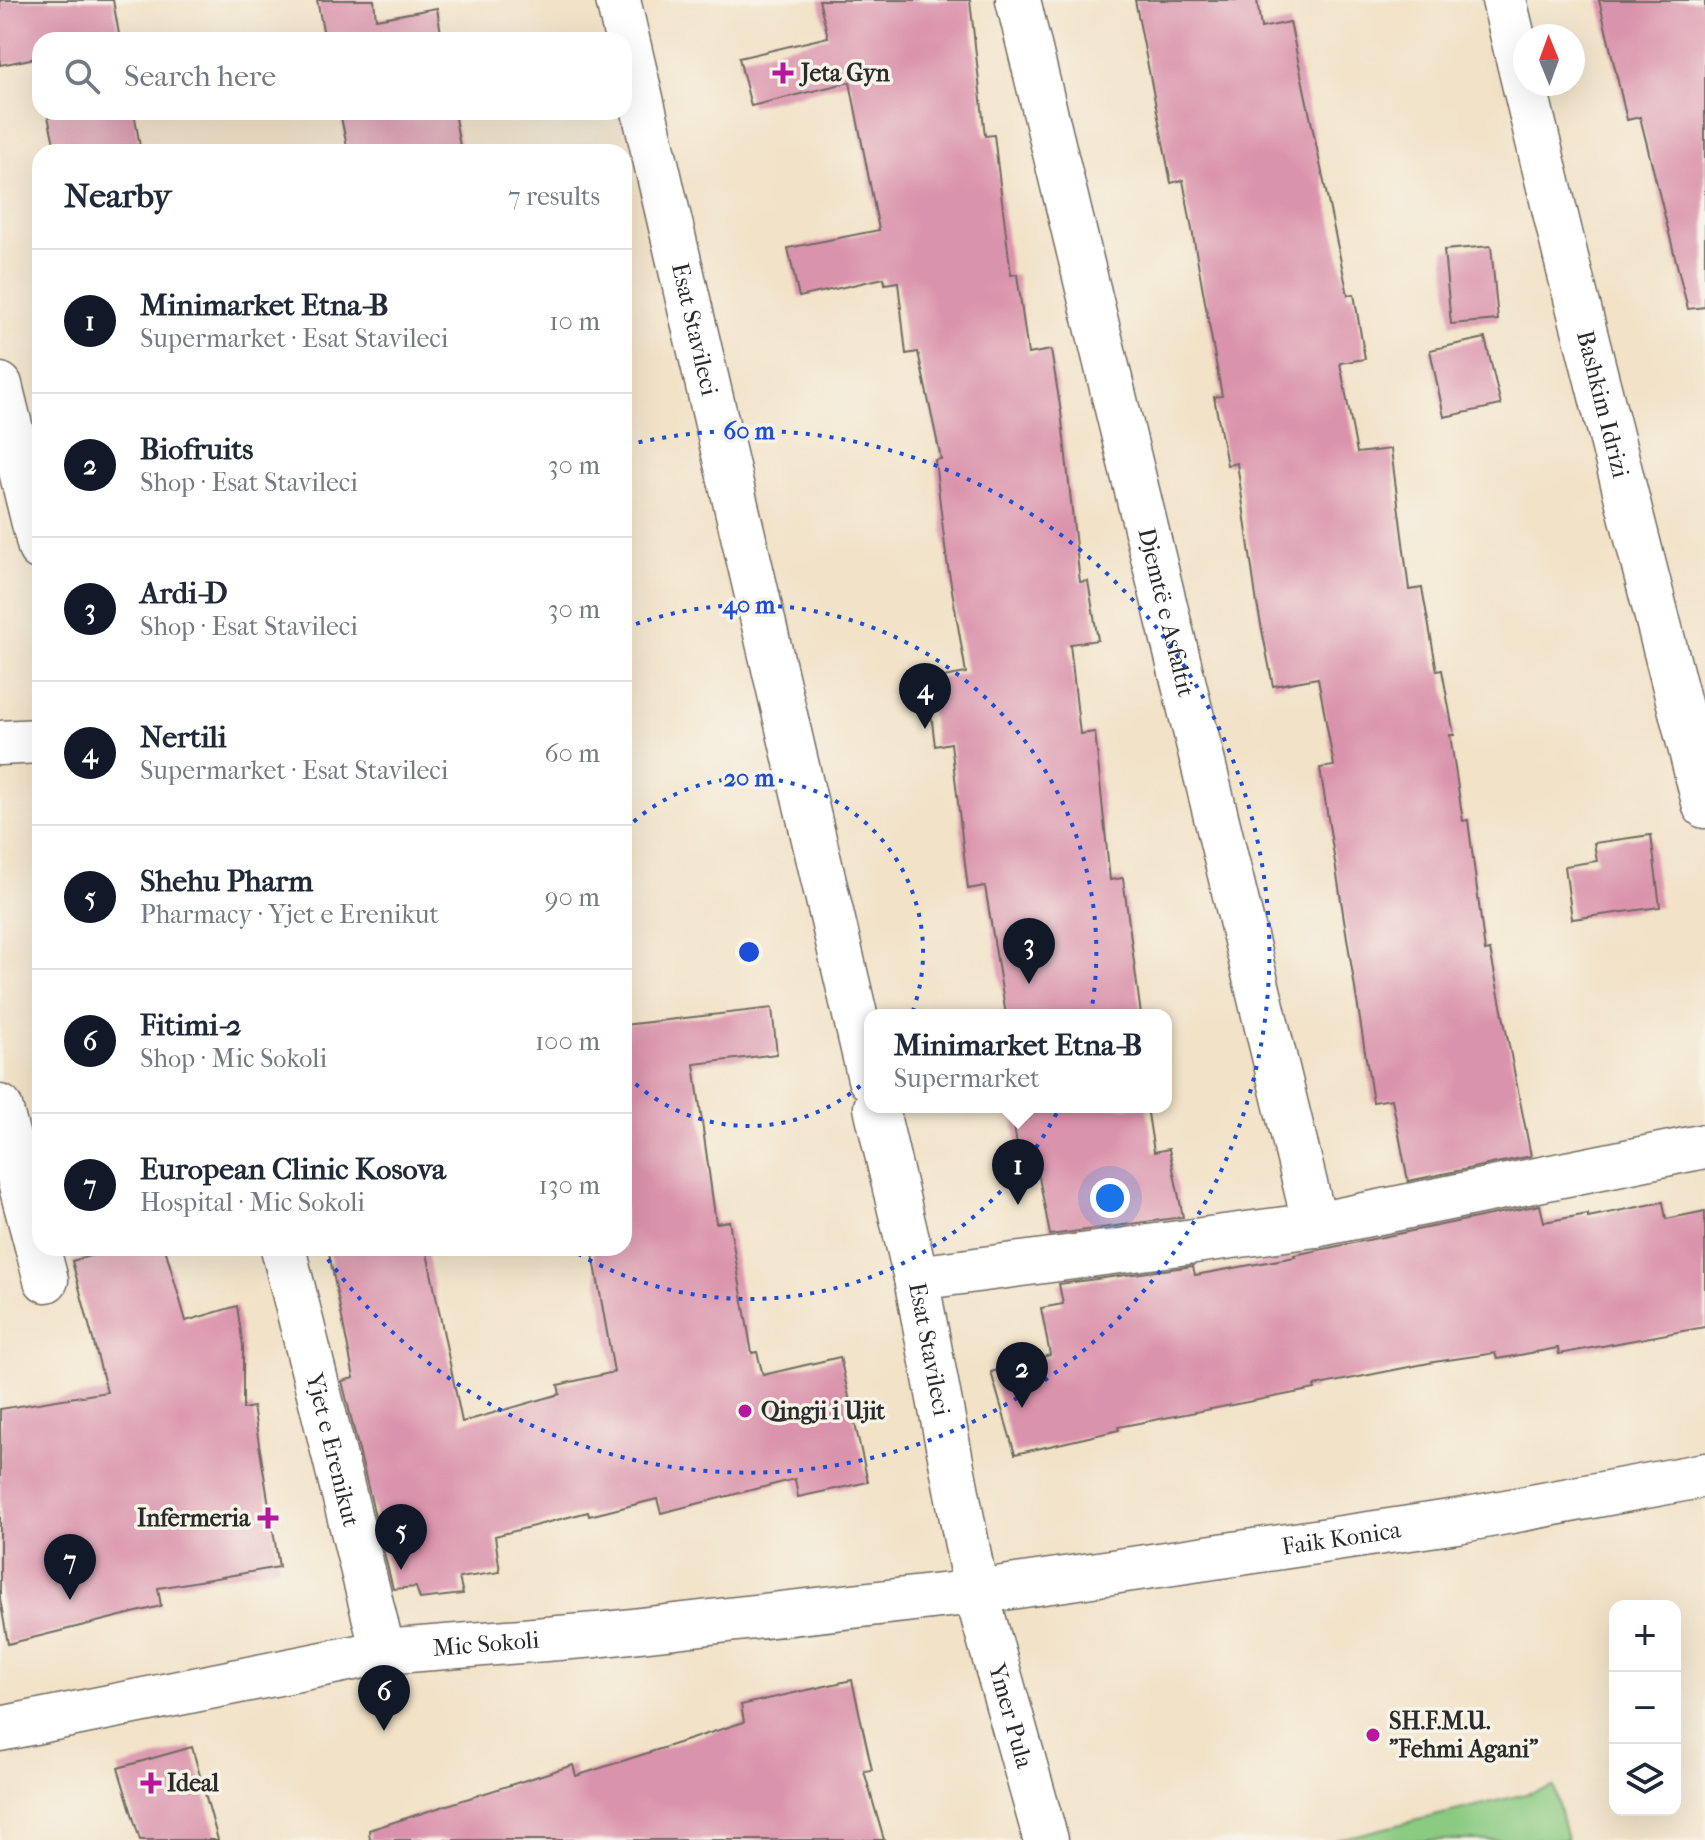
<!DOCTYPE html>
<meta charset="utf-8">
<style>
:root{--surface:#fff;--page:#f6f6f7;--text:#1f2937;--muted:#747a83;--line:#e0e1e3;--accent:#111827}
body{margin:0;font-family:"IM FELL French Canon",serif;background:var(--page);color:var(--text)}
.controls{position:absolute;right:24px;bottom:24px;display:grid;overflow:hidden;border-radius:16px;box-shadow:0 8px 32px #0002}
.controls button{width:72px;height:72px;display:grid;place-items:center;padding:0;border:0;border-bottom:2px solid var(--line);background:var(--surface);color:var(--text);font:40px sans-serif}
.compass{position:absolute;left:1513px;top:24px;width:72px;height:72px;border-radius:50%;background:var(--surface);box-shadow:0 8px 32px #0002;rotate:359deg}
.you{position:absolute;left:1110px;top:1198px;width:28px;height:28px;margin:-20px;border:6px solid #fff;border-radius:50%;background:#1a73e8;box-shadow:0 0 0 12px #1a73e833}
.badge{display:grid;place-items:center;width:52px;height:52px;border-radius:50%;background:var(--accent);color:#fff;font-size:26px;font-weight:700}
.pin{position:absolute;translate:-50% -66px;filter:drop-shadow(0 2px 4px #0008)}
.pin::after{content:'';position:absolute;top:42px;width:28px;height:24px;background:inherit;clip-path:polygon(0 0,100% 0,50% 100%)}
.popup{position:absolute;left:864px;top:1009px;width:308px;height:104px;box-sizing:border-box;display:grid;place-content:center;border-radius:16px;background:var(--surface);filter:drop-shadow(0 2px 6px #0005);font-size:26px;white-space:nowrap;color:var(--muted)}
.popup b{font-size:30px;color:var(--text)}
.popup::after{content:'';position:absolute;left:50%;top:100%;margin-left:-16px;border:16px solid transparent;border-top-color:var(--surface)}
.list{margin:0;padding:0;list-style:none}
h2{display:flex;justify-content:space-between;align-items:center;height:104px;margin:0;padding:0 32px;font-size:34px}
h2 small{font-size:26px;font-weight:400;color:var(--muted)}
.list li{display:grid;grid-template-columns:52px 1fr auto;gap:24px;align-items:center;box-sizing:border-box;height:144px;padding:0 32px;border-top:2px solid var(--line)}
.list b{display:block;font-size:30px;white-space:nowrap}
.list p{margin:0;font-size:26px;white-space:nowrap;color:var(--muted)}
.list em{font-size:26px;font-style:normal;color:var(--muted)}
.icon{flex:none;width:44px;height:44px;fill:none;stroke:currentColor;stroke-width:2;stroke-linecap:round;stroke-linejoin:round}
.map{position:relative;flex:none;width:1705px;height:1840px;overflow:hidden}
.search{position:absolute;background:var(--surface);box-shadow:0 8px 32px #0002;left:32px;top:32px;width:600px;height:88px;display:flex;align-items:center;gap:20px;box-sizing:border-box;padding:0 28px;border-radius:24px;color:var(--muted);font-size:30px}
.panel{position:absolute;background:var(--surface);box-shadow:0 8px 32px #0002;left:32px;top:144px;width:600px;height:1112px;border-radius:24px}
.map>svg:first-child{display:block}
.green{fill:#8aca81;stroke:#5a7a56;stroke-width:2}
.building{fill:#da93ac}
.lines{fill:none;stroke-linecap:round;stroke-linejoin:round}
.minor-casing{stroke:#716b62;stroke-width:47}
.minor{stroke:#fff;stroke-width:44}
.ring{fill:none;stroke:#1d4ed8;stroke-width:4;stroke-dasharray:4 8}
.poi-dot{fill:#b5179e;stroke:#f7f3e8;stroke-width:3}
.labels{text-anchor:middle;stroke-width:7;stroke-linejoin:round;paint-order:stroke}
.poi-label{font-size:24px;font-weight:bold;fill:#2b2b2b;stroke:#f7f3e8;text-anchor:start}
.street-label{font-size:24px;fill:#2b2b2b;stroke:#f7f3e8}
.centre{fill:#1d4ed8;stroke:#f7f3e8;stroke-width:4}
.ring-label{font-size:24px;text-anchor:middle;font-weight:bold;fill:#1d4ed8;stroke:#f7f3e8;stroke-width:7;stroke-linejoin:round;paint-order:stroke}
</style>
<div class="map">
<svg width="1705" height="1840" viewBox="0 0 1705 1840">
<rect width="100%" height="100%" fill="#f7f3e8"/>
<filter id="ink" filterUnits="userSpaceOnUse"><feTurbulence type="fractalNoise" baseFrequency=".0125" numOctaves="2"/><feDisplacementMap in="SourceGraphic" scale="16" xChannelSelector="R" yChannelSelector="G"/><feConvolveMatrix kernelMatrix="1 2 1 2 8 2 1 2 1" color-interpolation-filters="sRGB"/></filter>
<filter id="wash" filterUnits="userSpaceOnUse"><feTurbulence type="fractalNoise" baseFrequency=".006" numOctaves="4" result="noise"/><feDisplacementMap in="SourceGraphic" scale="32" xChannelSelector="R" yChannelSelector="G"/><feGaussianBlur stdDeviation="1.8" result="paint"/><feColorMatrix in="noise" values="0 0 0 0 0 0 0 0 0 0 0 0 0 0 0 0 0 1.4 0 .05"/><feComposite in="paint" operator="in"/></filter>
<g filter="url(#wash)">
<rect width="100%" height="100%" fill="#f2e2c7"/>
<!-- green -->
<path class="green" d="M1554 1787 1567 1840H1335Z"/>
<g id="blocks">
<!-- building -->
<g class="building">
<path d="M0 0H113L120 40H40V79L36 58 0 65Z"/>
<path d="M317 0H374L376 19 437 8 442 40H325Z"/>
<path d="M819 0H970L985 136 994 135 1011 275 1017 274 1028 354 1051 350 1061 412 1080 582 1088 581 1098 640 1070 644 1080 734 1095 732 1110 880 1123 878 1141 1015H1006L985 886 968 889 951 743 935 746 927 680 966 673 946 555 935 460 941 459 918 352 906 354 898 282 885 284 884 278 799 297 788 248 879 230 850 82 751 106 739 58 828 37Z"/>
<path d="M1135 0H1257L1261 28 1290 22 1348 295 1354 294 1365 359 1340 363 1357 453 1391 449 1409 590 1422 588 1437 671 1442 670 1454 735H1450L1463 821 1468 820 1485 951 1490 950 1531 1156 1408 1181 1392 1099 1373 1102 1320 768 1334 766 1318 678 1273 686 1257 604 1237 463 1227 465 1214 397 1222 396 1183 180 1171 183Z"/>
<path d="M1599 0H1705V307L1688 309 1640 117 1627 120Z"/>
<path d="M47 112H134L141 152H56Z"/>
<path d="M340 112H454L461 152H348Z"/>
<path d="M1491 246 1498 320 1451 324 1444 250Z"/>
<path d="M1485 338 1501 405 1444 417 1430 350Z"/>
<path d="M1651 835 1660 907 1572 919 1565 866 1597 861 1594 843Z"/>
<path d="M772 1008 777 1054 694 1064 716 1223 729 1221 752 1353 757 1352 763 1375 840 1357 868 1482 798 1497 795 1479 661 1513 657 1499 589 1516 588 1512 495 1536 500 1572 459 1578 463 1594 420 1599 416 1587 393 1589 342 1381 354 1378 328 1248H426L462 1422 560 1394 558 1385 614 1372 592 1248H624V1025Z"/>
<path d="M1011 1107H1147L1154 1152 1169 1149 1183 1217 1050 1235 1036 1161 1020 1164Z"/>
<path d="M1663 1202 1666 1219 1705 1211V1327L1559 1354 1558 1348 1497 1359 1495 1353 1434 1362 1314 1386 1315 1389 1118 1427 1119 1430 1015 1454 991 1372 1050 1355 1041 1308 1063 1304 1059 1284 1193 1266 1195 1275 1295 1257 1294 1255 1540 1205 1544 1222 1588 1214V1217Z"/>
<path d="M118 1248H165L186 1321 237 1306 243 1346V1409L253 1407 279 1567 158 1588 161 1606 8 1644 0 1599V1409L107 1392 72 1261Z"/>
<path d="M852 1680 872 1770 864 1771 884 1840H370L369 1830 573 1765 576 1776 744 1722 741 1705Z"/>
<path d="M192 1747 218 1840H140L118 1768Z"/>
</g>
</g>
</g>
<g filter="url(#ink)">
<use href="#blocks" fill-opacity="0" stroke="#716b62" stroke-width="2"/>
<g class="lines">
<!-- minor casing -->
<g class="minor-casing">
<g id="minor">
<path id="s1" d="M618 0 870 1079"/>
<path id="s2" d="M1018 0 1315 1225"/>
<path id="s3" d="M1504 0 1568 266 1705 806"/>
<path d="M0 385 40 548"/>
<path d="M0 743 40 741"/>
<path d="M0 1107 46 1280"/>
<path id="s4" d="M876 1107 916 1278 976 1592 1046 1840"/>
<path id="s5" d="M283 1248 383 1652"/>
<path d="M916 1278 1315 1225 1705 1146"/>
<path id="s6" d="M0 1729 383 1652 596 1635 976 1592 1457 1521 1705 1475"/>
</g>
</g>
<!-- minor -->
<use href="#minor" class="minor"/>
</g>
</g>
<!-- distance rings -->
<g class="ring">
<path d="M625 830A174 174 0 1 1 625 1074"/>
<path d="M625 628A347 347 0 1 1 570 1249"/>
<path d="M627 445A521 521 0 1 1 322 1251"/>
</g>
<!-- markers -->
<g class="poi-dot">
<path d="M779 61h8v8h8v8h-8v8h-8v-8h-8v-8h8z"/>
<circle cx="745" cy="1411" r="8"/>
<path d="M264 1506h8v8h8v8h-8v8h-8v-8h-8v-8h8z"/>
<circle cx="1373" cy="1735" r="8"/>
<path d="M147 1771h8v8h8v8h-8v8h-8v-8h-8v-8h8z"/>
</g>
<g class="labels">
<!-- poi labels -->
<g class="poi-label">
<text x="801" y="81">Jeta Gyn</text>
<text x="761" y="1419">Qingji i Ujit</text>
<text x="250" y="1526" text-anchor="end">Infermeria</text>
<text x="1389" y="1729">SH.F.M.U.<tspan x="1389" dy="28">"Fehmi Agani"</tspan></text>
<text x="167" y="1791">Ideal</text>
</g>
<!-- street labels -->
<g class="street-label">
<text dy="8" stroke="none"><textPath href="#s1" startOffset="338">Esat Stavileci</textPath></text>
<text dy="8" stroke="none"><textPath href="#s3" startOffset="416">Bashkim Idrizi</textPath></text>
<text dy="8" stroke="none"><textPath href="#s2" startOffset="630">Djemtë e Asfaltit</textPath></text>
<text dy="8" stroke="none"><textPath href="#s4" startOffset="248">Esat Stavileci</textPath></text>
<text dy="8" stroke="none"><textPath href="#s5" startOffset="208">Yjet e Erenikut</textPath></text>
<text dy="8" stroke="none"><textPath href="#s6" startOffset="1356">Faik Konica</textPath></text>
<text dy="8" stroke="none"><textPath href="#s6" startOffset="494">Mic Sokoli</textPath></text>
<text dy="8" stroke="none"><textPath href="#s4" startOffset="624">Ymer Pula</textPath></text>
</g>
</g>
<circle cx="749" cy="952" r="12" class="centre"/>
<g class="ring-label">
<text x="749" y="439">60 m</text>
<text x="749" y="613">40 m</text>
<text x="749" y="786">20 m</text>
</g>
</svg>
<div class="controls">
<button>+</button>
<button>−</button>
<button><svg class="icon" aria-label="layers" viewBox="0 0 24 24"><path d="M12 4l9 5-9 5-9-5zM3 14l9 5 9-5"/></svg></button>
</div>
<svg class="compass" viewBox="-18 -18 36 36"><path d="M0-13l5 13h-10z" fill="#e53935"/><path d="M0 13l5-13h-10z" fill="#747a83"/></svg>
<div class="you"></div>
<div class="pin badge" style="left:1018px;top:1205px">1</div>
<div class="popup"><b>Minimarket Etna-B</b>Supermarket</div>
<div class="pin badge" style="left:1022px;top:1408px">2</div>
<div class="pin badge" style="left:1029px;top:984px">3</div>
<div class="pin badge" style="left:925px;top:729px">4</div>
<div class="pin badge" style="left:401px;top:1570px">5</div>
<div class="pin badge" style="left:384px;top:1731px">6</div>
<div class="pin badge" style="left:70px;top:1600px">7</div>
<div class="search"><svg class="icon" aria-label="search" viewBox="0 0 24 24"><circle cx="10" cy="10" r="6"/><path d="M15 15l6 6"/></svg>Search here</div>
<section class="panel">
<h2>Nearby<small>7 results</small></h2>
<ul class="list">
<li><span class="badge">1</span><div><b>Minimarket Etna-B</b><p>Supermarket · Esat Stavileci</p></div><em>10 m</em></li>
<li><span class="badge">2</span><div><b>Biofruits</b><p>Shop · Esat Stavileci</p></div><em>30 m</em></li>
<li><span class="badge">3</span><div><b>Ardi-D</b><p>Shop · Esat Stavileci</p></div><em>30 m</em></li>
<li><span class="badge">4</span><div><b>Nertili</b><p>Supermarket · Esat Stavileci</p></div><em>60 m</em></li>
<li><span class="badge">5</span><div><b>Shehu Pharm</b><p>Pharmacy · Yjet e Erenikut</p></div><em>90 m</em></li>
<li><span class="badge">6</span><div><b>Fitimi-2</b><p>Shop · Mic Sokoli</p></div><em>100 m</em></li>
<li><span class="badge">7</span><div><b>European Clinic Kosova</b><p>Hospital · Mic Sokoli</p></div><em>130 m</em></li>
</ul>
</section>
</div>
